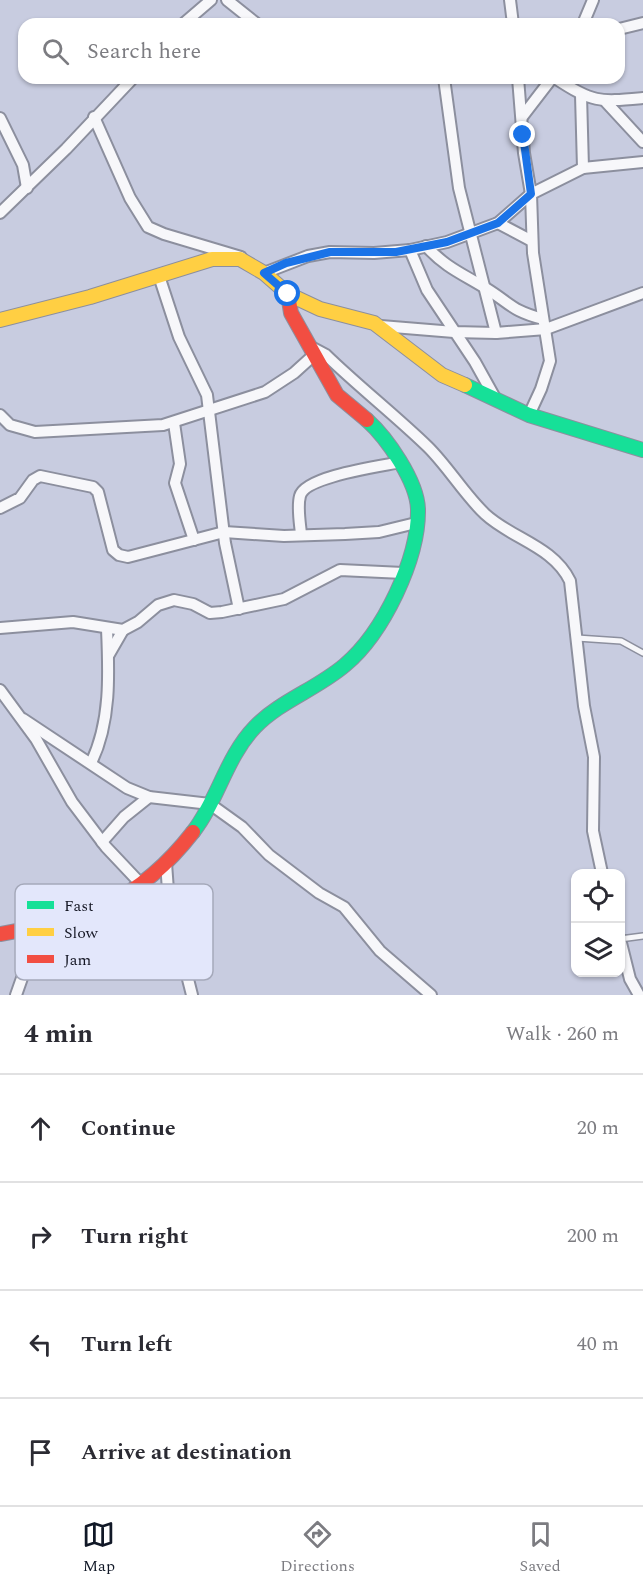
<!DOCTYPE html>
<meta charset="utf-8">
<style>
:root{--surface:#fff;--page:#f2f2f3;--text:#2b2b33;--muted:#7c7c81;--line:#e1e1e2;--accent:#111827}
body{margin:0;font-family:Spectral,serif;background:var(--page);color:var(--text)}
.controls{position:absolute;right:18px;bottom:18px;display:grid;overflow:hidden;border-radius:12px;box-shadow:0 2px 4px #0004}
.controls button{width:54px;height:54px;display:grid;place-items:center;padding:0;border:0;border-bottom:2px solid var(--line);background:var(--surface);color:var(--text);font:30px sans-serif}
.stop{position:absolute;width:18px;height:18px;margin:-14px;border:4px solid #1a73e8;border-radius:50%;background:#fff}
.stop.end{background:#1a73e8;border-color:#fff;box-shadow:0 2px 6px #0008}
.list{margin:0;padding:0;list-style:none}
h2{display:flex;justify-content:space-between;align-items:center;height:78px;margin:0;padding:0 24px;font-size:26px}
h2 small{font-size:20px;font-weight:400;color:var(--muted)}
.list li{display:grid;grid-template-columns:39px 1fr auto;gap:18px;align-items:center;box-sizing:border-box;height:108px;padding:0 24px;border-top:2px solid var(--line)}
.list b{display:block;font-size:22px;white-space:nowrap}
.list em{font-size:20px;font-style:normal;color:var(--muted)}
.icon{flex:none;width:33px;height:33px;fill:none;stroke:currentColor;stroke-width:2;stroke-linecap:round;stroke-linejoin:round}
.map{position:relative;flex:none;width:643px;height:995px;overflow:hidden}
.search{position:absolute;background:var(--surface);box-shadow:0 2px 4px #0004;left:18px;right:18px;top:18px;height:66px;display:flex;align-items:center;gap:15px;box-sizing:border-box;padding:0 21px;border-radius:18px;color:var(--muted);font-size:22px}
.sheet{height:510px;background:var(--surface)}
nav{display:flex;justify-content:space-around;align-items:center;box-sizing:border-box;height:84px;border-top:2px solid var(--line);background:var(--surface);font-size:16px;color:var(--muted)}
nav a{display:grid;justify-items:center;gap:3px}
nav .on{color:var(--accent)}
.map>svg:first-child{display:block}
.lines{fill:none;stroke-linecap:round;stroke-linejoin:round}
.lane-casing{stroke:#8c8f9e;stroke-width:8}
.street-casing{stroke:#8c8f9e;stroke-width:14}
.fast-casing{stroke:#8c8f9e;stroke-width:16}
.slow-casing{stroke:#8c8f9e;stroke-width:16}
.jam-casing{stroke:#8c8f9e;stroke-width:16}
.lane{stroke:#f7f7fa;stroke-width:5}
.street{stroke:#f7f7fa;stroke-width:10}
.fast{stroke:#16e098;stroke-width:14}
.slow{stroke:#ffcf43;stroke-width:14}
.jam{stroke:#f24e42;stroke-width:14}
.route{stroke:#1a73e8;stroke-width:8}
.key{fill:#e3e7fb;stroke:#a5a9ba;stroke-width:1.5}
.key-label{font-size:16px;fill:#151724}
</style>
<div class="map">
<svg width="643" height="995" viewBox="0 0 643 995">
<rect width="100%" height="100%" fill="#c8cce0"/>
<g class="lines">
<!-- lane casing -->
<g class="lane-casing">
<g id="lane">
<path d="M577 638 621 641 643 653"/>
<path d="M620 939 643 936"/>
</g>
</g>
<!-- street casing -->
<g class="street-casing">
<g id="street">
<path d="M227 0 257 24"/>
<path d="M510 0 513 24"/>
<path d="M183 24 211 0"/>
<path d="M583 24 593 0"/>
<path d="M619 29 643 23"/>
<path d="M444 78 459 188 496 333"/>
<path d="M518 78 524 153 531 194 533 253 550 361 541 389 529 415"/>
<path d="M555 78C593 103 599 102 643 98"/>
<path d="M581 95 583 168"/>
<path d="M606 102 643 142"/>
<path d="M94 117 130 198 148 227 164 234 241 257"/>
<path d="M522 117 552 78"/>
<path d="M0 118 23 165 27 188"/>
<path d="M0 213 66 149 133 78"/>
<path d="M498 223 532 241"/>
<path d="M426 246C446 268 463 274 487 289 511 304 512 311 543 319"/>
<path d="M410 250 427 290 475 362 495 398"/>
<path d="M264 273 308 256 330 252 374 253 410 250 447 242 498 223 531 194 583 168 643 162"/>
<path d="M159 276 179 337 207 395 225 543 239 609"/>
<path d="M381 326 454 332 496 333 546 329 643 293"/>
<path d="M311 347 326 355C359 387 395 415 428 447 449 468 464 494 485 514 512 539 553 546 570 581L584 706 594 757 593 831 602 873"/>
<path d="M0 415 10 425 35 432 163 425 265 392 294 373 315 354"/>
<path d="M174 423 180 464 175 483 194 540"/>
<path d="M0 508 20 498 33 480 40 476 93 487 98 492 113 550 119 555 128 557 224 532 284 536 345 534 379 532 416 523"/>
<path d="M301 534C300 523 297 507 300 496 305 476 382 466 401 462"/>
<path d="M0 628 73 622 123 630 138 622 158 605 174 600 193 604 210 613 222 612 284 599 340 570 403 573"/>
<path d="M108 656 123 630"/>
<path d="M0 690 36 739 72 802 106 847 140 883"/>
<path d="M23 719 127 788 149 797 210 804 242 827 269 855 319 893 344 907 380 951 431 995"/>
<path d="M91 763C111 722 109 674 107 629"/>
<path d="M102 842 124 817 149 797"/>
<path d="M166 863 169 904 192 995"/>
<path d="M620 939 630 979 639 995"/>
<path d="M16 995 40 927"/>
</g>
</g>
<!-- fast casing -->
<g class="fast-casing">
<g id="fast">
<path d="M465 385 529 415 643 450"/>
<path d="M193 832C218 800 226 757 255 727 280 701 317 689 345 665 383 633 419 559 418 509 417 481 387 438 367 420"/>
</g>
</g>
<!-- slow casing -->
<g class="slow-casing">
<path id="slow" d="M0 320 90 297 212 259H240L264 273 288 294 320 309 374 323 442 375 465 385"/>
</g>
<!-- jam casing -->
<g class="jam-casing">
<g id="jam">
<path d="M288 294 291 313 337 395 367 420"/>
<path d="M0 934C85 919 138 903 193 832"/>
</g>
</g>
<!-- lane -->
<use href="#lane" class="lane"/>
<!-- street -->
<use href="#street" class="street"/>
<!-- fast -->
<use href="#fast" class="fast"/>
<!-- slow -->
<use href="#slow" class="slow"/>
<!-- jam -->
<use href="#jam" class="jam"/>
</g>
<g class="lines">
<!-- route -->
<path class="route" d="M288 294 264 273 286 263 330 252H396L447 242 498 223 531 194 523 135"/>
</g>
<!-- legend -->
<rect x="15" y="884" width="198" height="96" rx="9" class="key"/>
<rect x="27" y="901" width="27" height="8" fill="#16e098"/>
<rect x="27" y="928" width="27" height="8" fill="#ffcf43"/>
<rect x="27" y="955" width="27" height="8" fill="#f24e42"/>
<g class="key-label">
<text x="64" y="911">Fast</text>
<text x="64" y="938">Slow</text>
<text x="64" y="965">Jam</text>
</g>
</svg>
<div class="controls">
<button><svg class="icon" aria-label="locate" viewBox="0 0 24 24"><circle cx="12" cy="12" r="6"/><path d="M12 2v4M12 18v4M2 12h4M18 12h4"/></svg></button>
<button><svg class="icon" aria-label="layers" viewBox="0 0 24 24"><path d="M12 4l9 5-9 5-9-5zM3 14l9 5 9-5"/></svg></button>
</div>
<div class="stop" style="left:288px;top:294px"></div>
<div class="stop end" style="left:523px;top:135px"></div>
<div class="search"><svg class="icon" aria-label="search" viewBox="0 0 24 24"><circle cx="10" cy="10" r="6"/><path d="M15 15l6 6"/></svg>Search here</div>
</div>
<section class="sheet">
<h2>4 min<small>Walk · 260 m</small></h2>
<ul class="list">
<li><svg class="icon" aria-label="ahead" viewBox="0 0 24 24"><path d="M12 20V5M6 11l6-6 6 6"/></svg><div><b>Continue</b></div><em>20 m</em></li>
<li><svg class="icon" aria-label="right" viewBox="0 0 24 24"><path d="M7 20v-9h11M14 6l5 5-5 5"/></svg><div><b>Turn right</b></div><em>200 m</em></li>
<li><svg class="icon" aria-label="left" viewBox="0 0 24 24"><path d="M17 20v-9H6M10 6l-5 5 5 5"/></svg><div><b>Turn left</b></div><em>40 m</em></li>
<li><svg class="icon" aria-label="arrive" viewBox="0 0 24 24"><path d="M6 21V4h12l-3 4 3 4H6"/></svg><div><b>Arrive at destination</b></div></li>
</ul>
</section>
<nav>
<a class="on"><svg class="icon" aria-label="map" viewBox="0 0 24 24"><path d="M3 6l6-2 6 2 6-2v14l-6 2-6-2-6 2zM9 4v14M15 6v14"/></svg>Map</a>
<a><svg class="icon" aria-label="directions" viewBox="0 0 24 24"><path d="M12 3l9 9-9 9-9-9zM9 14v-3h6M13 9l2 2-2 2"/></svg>Directions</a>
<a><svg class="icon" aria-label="saved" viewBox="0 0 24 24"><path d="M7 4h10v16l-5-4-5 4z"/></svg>Saved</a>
</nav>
